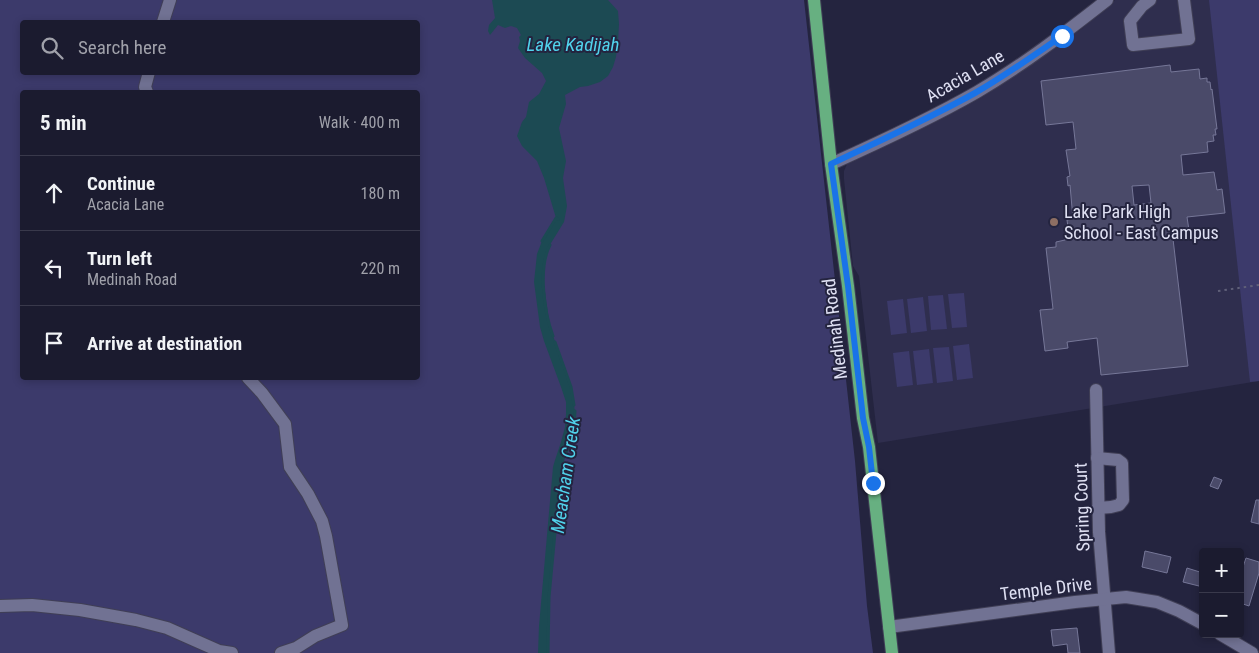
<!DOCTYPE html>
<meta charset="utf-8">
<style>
:root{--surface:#1b1b2f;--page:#242437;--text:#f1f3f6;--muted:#a0a1aa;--line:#39394b}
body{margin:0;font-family:"Roboto Condensed",sans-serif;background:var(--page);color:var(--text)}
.controls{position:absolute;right:15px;bottom:15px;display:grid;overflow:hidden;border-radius:5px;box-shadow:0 2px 8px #0003}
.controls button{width:45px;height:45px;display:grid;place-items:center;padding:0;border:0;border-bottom:1px solid var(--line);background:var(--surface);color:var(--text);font:25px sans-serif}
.stop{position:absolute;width:15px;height:15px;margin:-11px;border:4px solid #1a73e8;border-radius:50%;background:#fff}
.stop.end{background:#1a73e8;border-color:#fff;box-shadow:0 1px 5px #0008}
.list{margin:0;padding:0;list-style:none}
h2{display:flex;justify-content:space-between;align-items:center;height:65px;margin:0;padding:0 20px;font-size:21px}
h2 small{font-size:16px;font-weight:400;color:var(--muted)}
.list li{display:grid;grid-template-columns:32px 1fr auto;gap:15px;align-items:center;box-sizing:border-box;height:75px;padding:0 20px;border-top:1px solid var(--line)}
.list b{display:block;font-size:19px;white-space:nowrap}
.list p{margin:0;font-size:16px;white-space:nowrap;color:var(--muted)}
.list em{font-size:16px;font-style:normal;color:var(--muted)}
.icon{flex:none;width:28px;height:28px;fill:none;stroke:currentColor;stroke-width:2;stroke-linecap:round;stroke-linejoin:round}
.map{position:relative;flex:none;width:1259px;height:653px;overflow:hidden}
.search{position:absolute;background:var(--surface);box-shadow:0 2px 8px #0003;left:20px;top:20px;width:400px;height:55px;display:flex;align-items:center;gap:12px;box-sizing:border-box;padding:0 18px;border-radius:5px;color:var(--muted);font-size:19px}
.panel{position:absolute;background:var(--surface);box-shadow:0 2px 8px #0003;left:20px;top:90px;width:400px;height:290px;border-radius:5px}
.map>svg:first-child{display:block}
.built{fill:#2f2e4e}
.green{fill:#3c3a6b;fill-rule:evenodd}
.water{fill:#1c4a53}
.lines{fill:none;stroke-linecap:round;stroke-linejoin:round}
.stream{stroke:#1c4a53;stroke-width:3}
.building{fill:#4a4a69;stroke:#767798;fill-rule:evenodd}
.minor-casing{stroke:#403f56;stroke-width:14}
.major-casing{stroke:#403f56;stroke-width:14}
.path{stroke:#606079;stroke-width:2;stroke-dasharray:2.5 4;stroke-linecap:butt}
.minor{stroke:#717293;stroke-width:12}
.major{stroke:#67b081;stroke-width:12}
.route{stroke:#1a73e8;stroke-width:6}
.education-dot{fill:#8d6e63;stroke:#24243f;stroke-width:2}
.labels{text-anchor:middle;stroke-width:4;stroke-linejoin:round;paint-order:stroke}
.street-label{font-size:18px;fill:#dfe0f3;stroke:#24243f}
.poi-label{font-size:18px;fill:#dfe0f3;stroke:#24243f;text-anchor:start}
.water-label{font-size:19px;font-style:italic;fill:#51d3ec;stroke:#24243f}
</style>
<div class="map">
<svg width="1259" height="653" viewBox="0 0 1259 653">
<rect width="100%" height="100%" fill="#24243f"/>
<!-- built -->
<path class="built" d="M1115 0H1259V381L878 443 859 276 853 266 844 179V171L847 164 1023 67 1080 30Z"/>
<!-- green -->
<g class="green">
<path d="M0 0H804L855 461 867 606 873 653H0ZM22 22H418V72H22ZM22 92H418V378H22Z"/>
<path d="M1209 0H1259V381L1250 382Z"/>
<path d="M964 293 967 327 952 328 948 294Z"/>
<path d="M943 295 947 329 931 330 928 296Z"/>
<path d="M923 297 927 331 911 333 907 299Z"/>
<path d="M903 299 907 333 891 335 887 301Z"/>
<path d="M969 344 973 378 957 380 953 346Z"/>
<path d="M949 347 953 381 937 383 933 348Z"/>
<path d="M929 349 933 383 917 385 913 351Z"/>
<path d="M909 351 913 385 897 387 893 353Z"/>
</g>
<!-- water -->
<path class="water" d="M492 0H608L618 11 619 24 618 42 616 57 613 67 608 76 600 82 588 86 580 87 565 95 566 104 559 128 566 161 563 178 567 206 564 222 548 248 544 262 543 277 550 328 566 370 571 387 574 403 575 414 574 428 569 446 563 459 560 479 549 597 548 653H538L539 626 553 467 555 460 561 442 565 427 566 414V402L561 387 544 341 540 327 534 282 537 254 542 241 556 218 544 178 537 161 522 146 517 136 522 122 526 117 529 102 539 94 546 81 542 73 525 58 518 48 520 41 519 37 521 35 517 28 511 26 505 28 498 25 490 35 488 31 489 25 495 18Z"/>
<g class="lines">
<!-- stream -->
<g class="stream">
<path d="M542 241 556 218 558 219"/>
<path d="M550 245C538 268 544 312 553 336"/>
<path d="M555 342 571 387 574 405"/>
<path d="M548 653 549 597 560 479 563 459 569 446 574 428 575 411"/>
</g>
</g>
<!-- building -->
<g class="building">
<path d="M1170 65 1171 72 1199 69 1200 79 1207 78V82H1210L1211 90 1212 89 1217 129H1215L1216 135H1213L1214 141 1207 142 1208 152 1181 155 1183 175 1214 172 1217 190 1222 189 1225 213 1187 217 1190 237 1173 239 1188 366 1101 375 1097 338 1067 342 1068 348 1045 351 1040 310 1053 309 1046 248 1056 247V242L1065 240V235L1069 234 1067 220 1073 219 1070 185 1068 186 1067 177 1070 176 1066 150 1076 149 1073 122 1046 125 1041 81ZM1149 185 1151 203 1134 205 1132 186Z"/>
<path d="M1214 477 1222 480 1218 489 1210 486Z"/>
<path d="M1256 500H1259V524L1251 522Z"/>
<path d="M1145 551 1171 557 1167 573 1142 567Z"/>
<path d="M1246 558 1259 562V573L1249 606 1240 603V586L1243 577 1240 576Z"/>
<path d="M1187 568 1203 573V587L1183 582Z"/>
<path d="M1077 628 1080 653H1068L1067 644 1053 646 1051 630Z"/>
</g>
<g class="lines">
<!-- minor casing -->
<g class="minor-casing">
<g id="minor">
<path d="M1150 0 1142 6 1130 21 1133 45 1189 39 1184 0"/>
<path d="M163 22 170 0"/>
<path d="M147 92 145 87 149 72"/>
<path d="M831 164C880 142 930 119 977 92 1023 65 1065 33 1107 0"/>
<path d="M248 378 262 393 285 424 290 467 308 494 322 521 326 536 342 625 315 636 296 648 281 653"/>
<path d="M1096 390 1099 532 1109 653"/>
<path d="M1097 458 1118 460 1122 463 1123 500 1119 505 1111 507 1098 508"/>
<path d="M0 606 32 605 80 610 136 620 167 628 219 651 232 653"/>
<path d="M889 627 1075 602 1126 597 1157 602 1179 611 1203 624"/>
<path d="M1220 634 1252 653"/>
</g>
</g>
<!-- major casing -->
<g class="major-casing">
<path id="major" d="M814 0 831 164 848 286 863 418 869 447 892 653"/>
</g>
<!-- path -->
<path class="path" d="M1218 291 1259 285"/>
<!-- minor -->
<use href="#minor" class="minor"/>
<!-- major -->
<use href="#major" class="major"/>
</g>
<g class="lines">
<!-- route -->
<path class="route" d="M873 483 869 447 863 418 848 286 831 164C879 141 928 119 975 93 1005 76 1034 55 1062 36"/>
</g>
<!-- markers -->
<circle class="education-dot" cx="1054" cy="222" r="5"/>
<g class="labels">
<!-- street labels -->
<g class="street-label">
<text transform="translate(965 76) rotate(-30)" y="6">Acacia Lane</text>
<text transform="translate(835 329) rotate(-97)" y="6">Medinah Road</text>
<text transform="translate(1082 507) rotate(-92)" y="6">Spring Court</text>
<text transform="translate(1046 589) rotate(-7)" y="6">Temple Drive</text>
</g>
<!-- poi labels -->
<g class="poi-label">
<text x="1064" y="218">Lake Park High<tspan x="1064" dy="21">School - East Campus</tspan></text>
</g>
<!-- water labels -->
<g class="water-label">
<text x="573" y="51">Lake Kadijah</text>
<text transform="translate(565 475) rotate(-82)" y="7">Meacham Creek</text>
</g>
</g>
</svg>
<div class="controls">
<button>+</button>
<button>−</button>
</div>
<div class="stop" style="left:1062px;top:36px"></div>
<div class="stop end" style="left:873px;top:483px"></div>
<div class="search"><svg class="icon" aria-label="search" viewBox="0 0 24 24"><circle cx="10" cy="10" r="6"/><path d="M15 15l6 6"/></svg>Search here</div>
<section class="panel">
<h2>5 min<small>Walk · 400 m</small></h2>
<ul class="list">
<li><svg class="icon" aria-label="ahead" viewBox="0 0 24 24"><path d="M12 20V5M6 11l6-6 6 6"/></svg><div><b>Continue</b><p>Acacia Lane</p></div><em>180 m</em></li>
<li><svg class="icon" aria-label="left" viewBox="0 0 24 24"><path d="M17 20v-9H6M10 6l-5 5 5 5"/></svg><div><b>Turn left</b><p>Medinah Road</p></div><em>220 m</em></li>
<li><svg class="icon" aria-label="arrive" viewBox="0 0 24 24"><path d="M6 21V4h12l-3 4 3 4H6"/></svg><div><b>Arrive at destination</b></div></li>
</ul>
</section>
</div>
